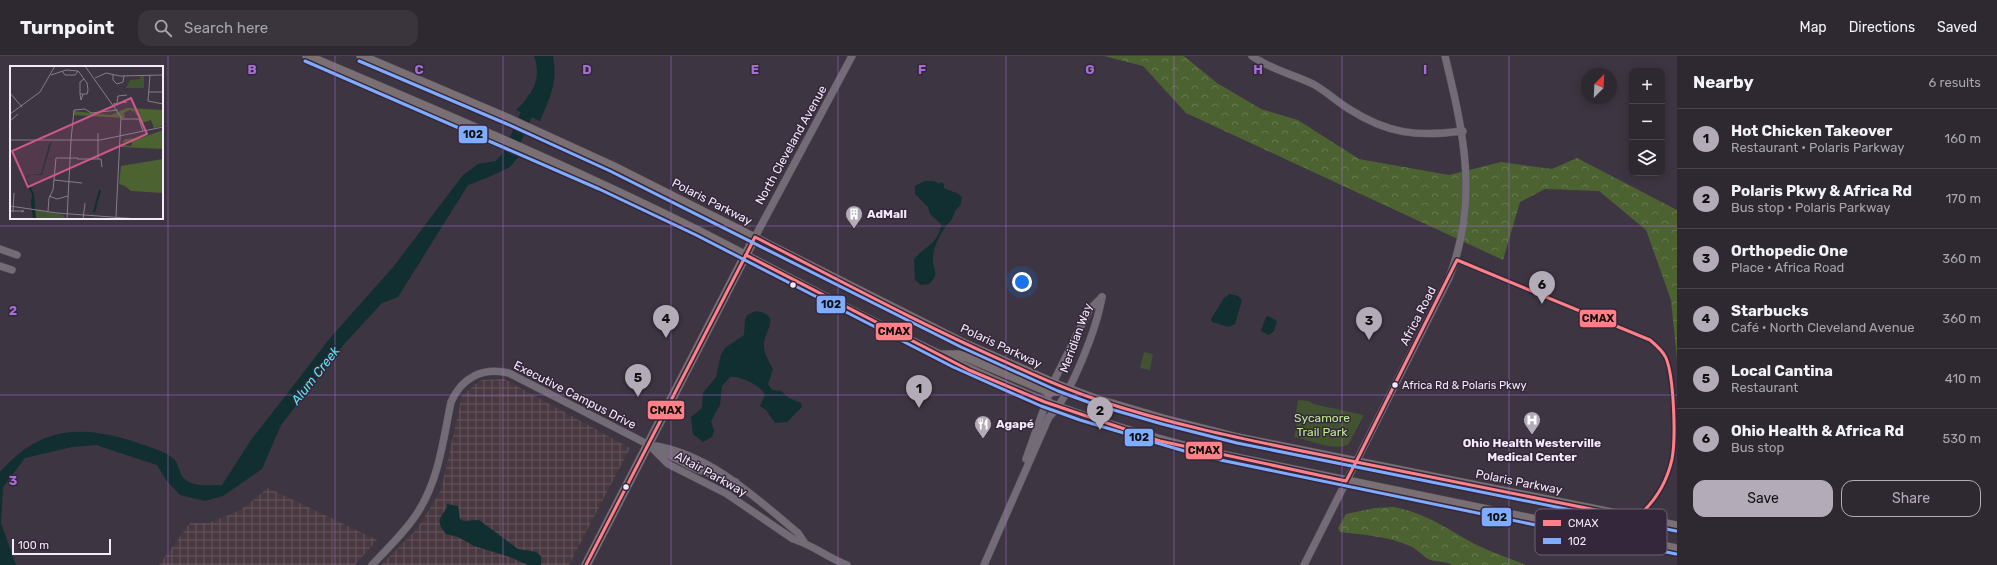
<!DOCTYPE html>
<meta charset="utf-8">
<style>
:root{--surface:#2e2831;--page:#3a343d;--text:#f1f3f6;--muted:#a7a6ab;--line:#49444d;--accent:#b4abb9}
body{margin:0;font-family:Rubik,sans-serif;background:var(--page);color:var(--text)}
.controls{position:absolute;right:12px;top:12px;display:grid;overflow:hidden;border-radius:8px;box-shadow:0 2px 10px #0003}
.controls button{width:36px;height:36px;display:grid;place-items:center;padding:0;border:0;border-bottom:1px solid var(--line);background:var(--surface);color:var(--text);font:20px sans-serif}
.compass{position:absolute;left:1581px;top:12px;width:36px;height:36px;border-radius:50%;background:var(--surface);box-shadow:0 2px 10px #0003;rotate:24deg}
.scale{position:absolute;left:12px;bottom:10px;width:99px;box-sizing:border-box;padding-left:4px;border:2px solid #f4eaf9;border-top:0;font-size:11px;line-height:14px;white-space:nowrap;color:#f4eaf9;-webkit-text-stroke:3px #34263b;paint-order:stroke}
.you{position:absolute;left:1022px;top:226px;width:14px;height:14px;margin:-10px;border:3px solid #fff;border-radius:50%;background:#1a73e8;box-shadow:0 0 0 6px #1a73e833}
.badge{display:grid;place-items:center;width:26px;height:26px;border-radius:50%;background:var(--accent);color:#111;font-size:13px;font-weight:700}
.pin{position:absolute;translate:-50% -33px;filter:drop-shadow(0 1px 2px #0008)}
.pin::after{content:'';position:absolute;top:21px;width:14px;height:12px;background:inherit;clip-path:polygon(0 0,100% 0,50% 100%)}
.list{margin:0;padding:0;list-style:none}
h2{display:flex;justify-content:space-between;align-items:center;height:52px;margin:0;padding:0 16px;font-size:17px}
h2 small{font-size:13px;font-weight:400;color:var(--muted)}
.list li{display:grid;grid-template-columns:26px 1fr auto;gap:12px;align-items:center;box-sizing:border-box;height:60px;padding:0 16px;border-top:1px solid var(--line)}
.list b{display:block;font-size:15px;white-space:nowrap}
.list p{margin:0;font-size:13px;white-space:nowrap;color:var(--muted)}
.list em{font-size:13px;font-style:normal;color:var(--muted)}
.actions{display:flex;gap:8px;padding:12px 16px}
.actions a{flex:1;padding:9px 0;border:1px solid var(--accent);border-radius:12px;text-align:center;font-size:14px;color:var(--accent)}
.actions .main{background:var(--accent);color:#111}
.icon{flex:none;width:22px;height:22px;fill:none;stroke:currentColor;stroke-width:2;stroke-linecap:round;stroke-linejoin:round}
.map{position:relative;flex:none;width:1677px;height:509px;overflow:hidden}
header{display:flex;align-items:center;gap:24px;box-sizing:border-box;height:56px;padding:0 20px;background:var(--surface);border-bottom:1px solid var(--line)}
header strong{font-size:19px}
nav{display:flex;gap:22px;margin-inline-start:auto;font-size:14px}
.search{width:280px;height:36px;background:var(--page);display:flex;align-items:center;gap:10px;box-sizing:border-box;padding:0 14px;border-radius:12px;color:var(--muted);font-size:15px}
main{display:flex}
aside{flex:1;background:var(--surface)}
.map>svg:first-child{display:block}
.industrial{fill:url(#industrial-grid)}
.forest{fill:url(#forest-crowns)}
.park{fill:#425331}
.water{fill:#112e30}
.lines{fill:none;stroke-linecap:round;stroke-linejoin:round}
.river{stroke:#112e30;stroke-width:12}
.minor-casing{stroke:#5a535e;stroke-width:8}
.major-casing{stroke:#5a535e;stroke-width:10}
.minor{stroke:#736c77;stroke-width:7}
.major{stroke:#7a6f72;stroke-width:9}
.bus-1-casing{stroke:#34263b;stroke-width:6}
.bus-2-casing{stroke:#34263b;stroke-width:6}
.bus-1{stroke:#ff8087;stroke-width:3}
.bus-2{stroke:#80acff;stroke-width:3}
.grid{fill:none;stroke:#a56ed3;stroke-width:1;stroke-opacity:0.55}
.bus-dot{fill:#f4eaf9;stroke:#34263b;stroke-width:1.5}
.labels{text-anchor:middle;stroke-width:3;stroke-linejoin:round;paint-order:stroke}
.bus-label{font-size:11px;fill:#f4eaf9;stroke:#34263b;text-anchor:start}
.street-label{font-size:12px;fill:#f4eaf9;stroke:#34263b}
.poi-label{font-size:12px;font-weight:bold;fill:#f4eaf9;stroke:#34263b;text-anchor:start}
.park-label{font-size:12px;fill:#c1ed95;stroke:#34263b}
.water-label{font-size:13px;font-style:italic;fill:#56e9ef;stroke:#34263b}
.inset-river{fill:none;stroke:#112e30;stroke-width:2}
.inset-road{fill:none;stroke:#867d8b;stroke-width:1}
.view{fill:#d1578a;fill-opacity:0.15;stroke:#d1578a;stroke-width:2}
.inset-edge{fill:none;stroke:#f4eaf9;stroke-width:2}
.key{fill:#34263b;stroke:#6e6174;stroke-width:1}
.key-label{font-size:11px;fill:#f4eaf9}
.grid-label{font-size:13px;text-anchor:middle;font-weight:bold;fill:#a56ed3;stroke:#34263b;stroke-width:3;stroke-linejoin:round;paint-order:stroke}
.line-badge{stroke:#34263b;stroke-width:1.5}
.pale-badge-label{font-size:11px;text-anchor:middle;font-weight:bold;fill:#111}
</style>
<header>
<strong>Turnpoint</strong>
<div class="search"><svg class="icon" aria-label="search" viewBox="0 0 24 24"><circle cx="10" cy="10" r="6"/><path d="M15 15l6 6"/></svg>Search here</div>
<nav><a>Map</a><a>Directions</a><a>Saved</a></nav>
</header>
<main>
<div class="map">
<svg width="1677" height="509" viewBox="0 0 1677 509">
<defs>
<pattern id="industrial-grid" width="8" height="8" patternUnits="userSpaceOnUse"><rect width="8" height="8" fill="#493840"/><path d="M0 4h8M4 0v8" fill="none" stroke="#64555c"/></pattern>
<pattern id="forest-crowns" width="20" height="18" patternUnits="userSpaceOnUse"><rect width="20" height="18" fill="#4c6331"/><path d="M2 6a3 3 0 1 1 6 0M12 15a3 3 0 1 1 6 0" fill="none" stroke="#667a50"/></pattern>
</defs>
<rect width="100%" height="100%" fill="#3d3541"/>
<!-- industrial -->
<g class="industrial">
<path d="M504 323 630 392 569 509H381L417 473 441 434 462 340 481 324Z"/>
<path d="M268 432 377 484 355 509H159L190 467H208L229 459 242 453Z"/>
</g>
<!-- forest -->
<g class="forest">
<path d="M1104 0H1184L1217 27 1261 53 1298 64 1359 103 1449 119 1501 106 1552 113 1577 102 1677 154V303L1671 244 1646 174 1599 135 1545 133 1520 146 1503 204 1186 57 1143 10Z"/>
<path d="M1394 451C1424 457 1443 470 1469 485 1487 495 1507 501 1526 509H1452C1445 504 1436 507 1428 503 1422 499 1417 493 1410 490 1388 480 1363 479 1340 476L1338 472 1346 458 1375 452Z"/>
</g>
<!-- park -->
<g class="park">
<path d="M1144 296 1153 298 1150 314 1140 312Z"/>
<path d="M1298 344 1309 345 1313 348 1364 359 1348 389C1332 395 1310 384 1294 381L1298 360 1296 356Z"/>
</g>
<!-- water -->
<g class="water">
<path d="M534 0H553C558 27 550 41 540 65L516 54C533 39 542 22 534 0Z"/>
<path d="M506 94 520 99 510 111 489 121 468 129 398 241 382 247 345 287 281 369 262 413 223 440 205 445 180 439 166 424 157 409 96 389 72 391 25 402 3 431 1 467 16 509H0V416C40 370 82 368 138 387 149 391 165 395 174 403 178 407 179 415 182 420 190 432 209 429 222 429L251 384 331 281 394 210 463 119 478 108 496 105Z"/>
<path d="M925 125H934L940 128 941 126 944 128V132C949 136 959 135 962 142L960 150C954 154 955 157 952 163 951 165 948 167 946 170 940 178 933 192 933 202 932 215 941 216 929 228L921 229 915 224 914 204C922 191 940 188 941 168L930 158 928 151 915 138V130Z"/>
<path d="M1230 238 1238 240 1242 244 1235 268 1229 271 1212 266 1211 263 1224 242Z"/>
<path d="M756 255C781 259 766 273 764 286 763 296 768 304 773 313L768 328 772 334 781 335 789 342 801 347 802 351 787 366 775 367 766 354 760 350 765 339C762 330 739 319 730 321L722 330 720 349 711 365 714 375 712 381 703 386 693 378 691 361 702 352 703 337 716 321 721 299 725 292 744 279 745 264 747 259Z"/>
<path d="M1268 260 1277 265 1274 275 1269 279 1261 275 1266 261Z"/>
<path d="M447 448 458 450 460 463 464 465 479 464 518 493 536 496 541 500V509H528L510 501 474 490 458 481 446 478C431 460 447 460 447 448Z"/>
</g>
<g class="lines">
<!-- river -->
<path class="river" d="M502 107 506 105 533 43"/>
<!-- minor casing -->
<g class="minor-casing">
<g id="minor">
<path d="M1252 0C1271 14 1293 18 1313 28 1326 35 1336 45 1349 53 1388 78 1417 81 1463 75"/>
<path d="M755 181 852 0"/>
<path d="M0 193 17 199"/>
<path d="M0 210 12 214"/>
<path d="M656 390C712 400 756 442 798 477L804 486"/>
<path d="M654 394 668 408 727 438 793 483C813 489 828 502 847 509"/>
<path d="M1026 403 1053 327 1089 254 1102 241"/>
<path d="M372 509C387 493 404 477 416 459 439 425 443 384 451 346 462 321 483 311 509 317L696 413 736 426"/>
<path d="M984 509 1049 361C1071 340 1097 271 1102 241"/>
<path d="M1304 509 1449 222C1479 145 1464 78 1445 0"/>
</g>
</g>
<!-- major casing -->
<g class="major-casing">
<g id="major">
<path d="M307 0C439 56 570 111 698 175 812 233 924 297 1043 345 1094 366 1149 381 1202 395L1677 493"/>
<path d="M361 0 509 63 612 110 963 287 1060 330 1095 343 1163 363 1238 382 1677 470"/>
<path d="M941 299H959L969 302 1050 336 1067 333"/>
<path d="M586 509 755 181"/>
</g>
</g>
<!-- minor -->
<use href="#minor" class="minor"/>
<!-- major -->
<use href="#major" class="major"/>
<!-- bus-1 casing -->
<g class="bus-1-casing">
<g id="bus-1">
<path d="M746 199 969 314 1045 346 1160 385 1346 425 1356 406"/>
<path d="M746 199 755 181C839 224 922 269 1008 307 1036 320 1065 333 1095 343 1180 372 1269 388 1356 406"/>
<path d="M1457 204 1650 284C1656 289 1663 295 1666 302 1674 321 1676 382 1672 403 1667 426 1654 447 1636 462L1356 406Z"/>
<path d="M586 509 746 199"/>
</g>
</g>
<!-- bus-2 casing -->
<g class="bus-2-casing">
<g id="bus-2">
<path d="M305 5 599 133 696 179 953 311 1041 350 1080 364 1201 400 1676 498"/>
<path d="M359 5 507 68 610 115 961 291 1058 335 1093 348 1162 368 1237 387 1676 475"/>
</g>
</g>
<!-- bus-1 -->
<use href="#bus-1" class="bus-1"/>
<!-- bus-2 -->
<use href="#bus-2" class="bus-2"/>
</g>
<!-- grid -->
<path class="grid" d="M168 0V509M335 0V509M503 0V509M671 0V509M838 0V509M1006 0V509M1174 0V509M1342 0V509M1509 0V509M0 170H1677M0 339H1677"/>
<!-- icons -->
<defs>
<g id="building-pin" transform="scale(0.9)"><path d="M0 17L-7.5 6A9.5 9.5 0 1 1 7.5 6Z" fill="#b4abb9" stroke="#34263b"/><path d="M-4-6H4V6H1V3H-1V6H-4ZM-2.5-4.3h1.7v1.8h-1.7ZM.8-4.3h1.7v1.8H.8ZM-2.5-1h1.7V.8h-1.7ZM.8-1h1.7V.8H.8Z" fill="#fff"/></g>
<g id="hospital-pin" transform="scale(0.9)"><path d="M0 17L-7.5 6A9.5 9.5 0 1 1 7.5 6Z" fill="#b4abb9" stroke="#34263b"/><path d="M-5-5h3v3.5h4V-5h3V5h-3V1.5h-4V5h-3Z" fill="#fff"/></g>
<g id="restaurant-pin" transform="scale(0.9)"><path d="M0 17L-7.5 6A9.5 9.5 0 1 1 7.5 6Z" fill="#b4abb9" stroke="#34263b"/><path d="M-5-6h1v4h1v-4h1v4h1v-4h1v5L-1.5 .5V6h-2V.5L-5-1ZM5-6V6H3V1.5H1.5Q1.5-4 5-6Z" fill="#fff"/></g>
</defs>
<g fill-rule="evenodd">
<use href="#building-pin" x="854" y="158"/>
<use href="#hospital-pin" x="1532" y="364"/>
<use href="#restaurant-pin" x="983" y="368"/>
</g>
<!-- markers -->
<g class="bus-dot">
<circle cx="793" cy="229" r="3.5"/>
<circle cx="1395" cy="329" r="3.5"/>
<circle cx="626" cy="431" r="3.5"/>
</g>
<g class="labels">
<!-- bus labels -->
<g class="bus-label">
<text x="1402" y="333">Africa Rd &amp; Polaris Pkwy</text>
</g>
<!-- street labels -->
<g class="street-label">
<text transform="translate(791 89) rotate(-61)" y="4">North Cleveland Avenue</text>
<text transform="translate(712 146) rotate(27)" y="4">Polaris Parkway</text>
<text transform="translate(1418 260) rotate(-63)" y="4">Africa Road</text>
<text transform="translate(1076 282) rotate(-70)" y="4">Meridian Way</text>
<text transform="translate(1001 290) rotate(25)" y="4">Polaris Parkway</text>
<text transform="translate(575 339) rotate(27)" y="4">Executive Campus Drive</text>
<text transform="translate(711 418) rotate(29)" y="4">Altair Parkway</text>
<text transform="translate(1519 426) rotate(11)" y="4">Polaris Parkway</text>
</g>
<!-- poi labels -->
<g class="poi-label">
<text x="867" y="162">AdMall</text>
<text x="996" y="372">Agapé</text>
<text x="1532" y="391" text-anchor="middle">Ohio Health Westerville<tspan x="1532" dy="14">Medical Center</tspan></text>
</g>
<!-- park labels -->
<g class="park-label">
<text x="1322" y="366">Sycamore<tspan x="1322" dy="14">Trail Park</tspan></text>
</g>
<!-- water labels -->
<g class="water-label">
<text transform="translate(315 319) rotate(-52)" y="5">Alum Creek</text>
</g>
</g>
<!-- overview -->
<g transform="translate(10 10)">
<rect width="153" height="153" fill="#3d3541"/>
<path d="M117 42 153 44V60L144 62 141 54 132 57 124 45 119 44 114 47 115 52 63 49V45L101 49ZM153 64V83L111 81 112 79 121 80 122 77 121 75 112 76 115 73 131 72ZM153 93V127L121 125 115 120 109 118 111 100Z" fill="#4c6331"/>
<path d="M130 9H134V22H116L120 14 130 13ZM24 143 53 149 56 153H26Z" fill="#425331"/>
<path d="M42 75 32 109H21L16 112 24 128 26 153H23L21 136 22 128 15 114 17 110 19 109 31 108 39 78Z" fill="#112e30"/>
<path class="inset-river" d="M84 146 90 124"/>
<path class="inset-road" d="M75 0 111 51 106 151M52 5 55 9H65L68 5M41 9 56 4 68 5 69 6 77 17 78 24 77 28H70V16L74 13M103 9V14L107 18 113 16 114 10M140 9 138 35 153 38M85 12 96 7 110 10 153 9M138 26H153M0 27 12 41M70 28 71 34 73 28M107 37 108 30 117 29M103 38 117 36M0 48 30 26 45 0M111 53H129L133 65M0 60V55L8 48M88 67V93M0 74H90L153 61M61 74 64 44 75 43 81 47 108 44M67 93H91L92 101M44 114 72 117M39 130 47 133 58 130M0 140 47 147 129 153M0 145H14L11 146M38 145 39 132 43 124 46 92H68M3 146 4 127M57 153 61 74M73 153 75 137"/>
<path class="view" d="M121 32 137 68 18 121 2 85Z"/>
<rect width="153" height="153" class="inset-edge"/>
</g>
<!-- legend -->
<rect x="1535" y="453" width="132" height="46" rx="6" class="key"/>
<rect x="1543" y="464" width="18" height="6" fill="#ff8087"/>
<rect x="1543" y="482" width="18" height="6" fill="#80acff"/>
<g class="key-label">
<text x="1568" y="471">CMAX</text>
<text x="1568" y="489">102</text>
</g>
<g class="grid-label">
<text x="252" y="18">B</text>
<text x="419" y="18">C</text>
<text x="587" y="18">D</text>
<text x="755" y="18">E</text>
<text x="922" y="18">F</text>
<text x="1090" y="18">G</text>
<text x="1258" y="18">H</text>
<text x="1425" y="18">I</text>
<text x="13" y="259">2</text>
<text x="13" y="429">3</text>
</g>
<g class="line-badge">
<rect x="458" y="69" width="30" height="19" rx="4" fill="#80acff"/>
<rect x="816" y="239" width="30" height="19" rx="4" fill="#80acff"/>
<rect x="1579" y="253" width="38" height="19" rx="4" fill="#ff8087"/>
<rect x="875" y="266" width="38" height="19" rx="4" fill="#ff8087"/>
<rect x="647" y="344" width="38" height="20" rx="4" fill="#ff8087"/>
<rect x="1124" y="372" width="30" height="19" rx="4" fill="#80acff"/>
<rect x="1185" y="385" width="38" height="19" rx="4" fill="#ff8087"/>
<rect x="1481" y="451" width="31" height="20" rx="4" fill="#80acff"/>
</g>
<g class="pale-badge-label">
<text x="473" y="82">102</text>
<text x="831" y="252">102</text>
<text x="1598" y="266">CMAX</text>
<text x="894" y="279">CMAX</text>
<text x="666" y="358">CMAX</text>
<text x="1139" y="385">102</text>
<text x="1204" y="398">CMAX</text>
<text x="1497" y="465">102</text>
</g>
</svg>
<div class="controls">
<button>+</button>
<button>−</button>
<button><svg class="icon" aria-label="layers" viewBox="0 0 24 24"><path d="M12 4l9 5-9 5-9-5zM3 14l9 5 9-5"/></svg></button>
</div>
<svg class="compass" viewBox="-18 -18 36 36"><path d="M0-13l5 13h-10z" fill="#e53935"/><path d="M0 13l5-13h-10z" fill="#a7a6ab"/></svg>
<div class="scale">100 m</div>
<div class="you"></div>
<div class="pin badge" style="left:919px;top:352px">1</div>
<div class="pin badge" style="left:1100px;top:374px">2</div>
<div class="pin badge" style="left:1369px;top:284px">3</div>
<div class="pin badge" style="left:666px;top:282px">4</div>
<div class="pin badge" style="left:638px;top:341px">5</div>
<div class="pin badge" style="left:1542px;top:248px">6</div>
</div>
<aside>
<h2>Nearby<small>6 results</small></h2>
<ul class="list">
<li><span class="badge">1</span><div><b>Hot Chicken Takeover</b><p>Restaurant · Polaris Parkway</p></div><em>160 m</em></li>
<li><span class="badge">2</span><div><b>Polaris Pkwy &amp; Africa Rd</b><p>Bus stop · Polaris Parkway</p></div><em>170 m</em></li>
<li><span class="badge">3</span><div><b>Orthopedic One</b><p>Place · Africa Road</p></div><em>360 m</em></li>
<li><span class="badge">4</span><div><b>Starbucks</b><p>Café · North Cleveland Avenue</p></div><em>360 m</em></li>
<li><span class="badge">5</span><div><b>Local Cantina</b><p>Restaurant</p></div><em>410 m</em></li>
<li><span class="badge">6</span><div><b>Ohio Health &amp; Africa Rd</b><p>Bus stop</p></div><em>530 m</em></li>
</ul>
<div class="actions"><a class="main">Save</a><a>Share</a></div>
</aside>
</main>
